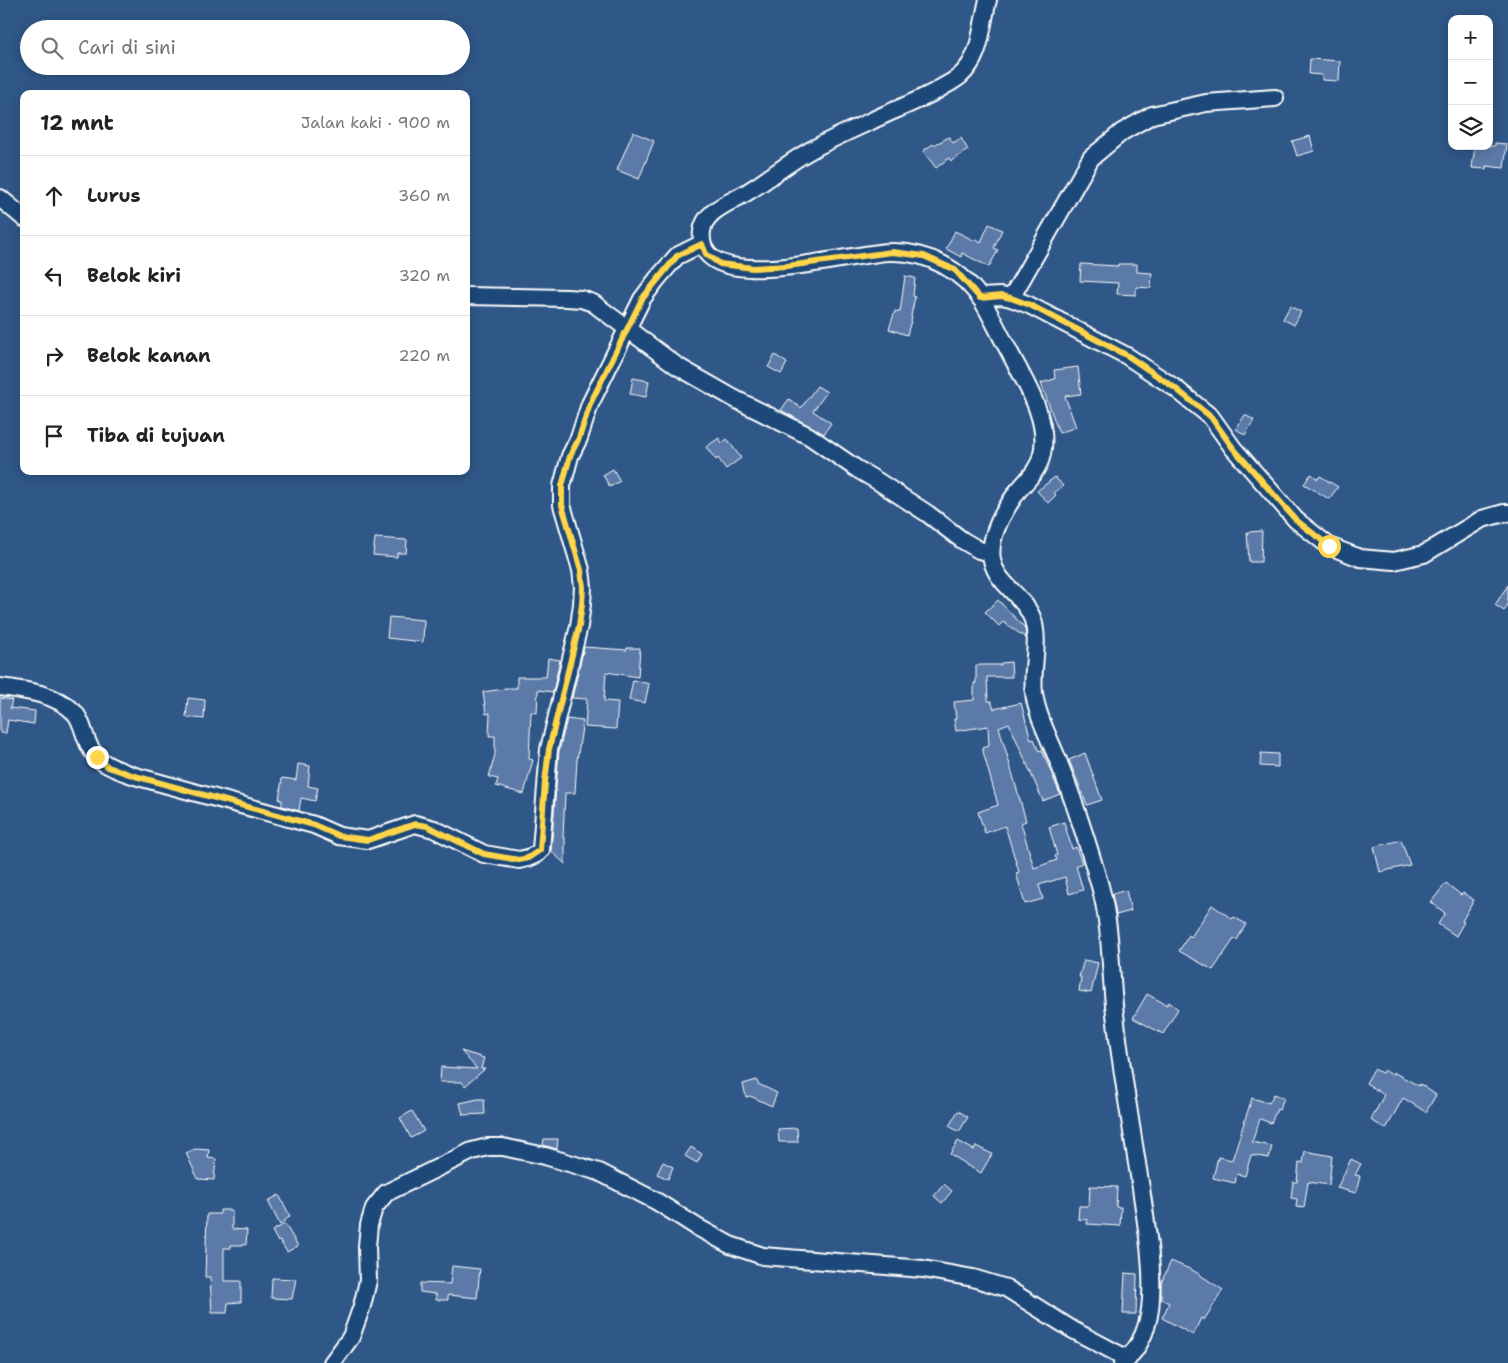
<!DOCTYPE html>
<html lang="id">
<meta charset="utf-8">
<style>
:root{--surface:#fff;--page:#f2f2f2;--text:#222;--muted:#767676;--line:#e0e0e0}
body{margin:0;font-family:"Shantell Sans",sans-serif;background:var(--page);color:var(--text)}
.controls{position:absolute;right:15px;top:15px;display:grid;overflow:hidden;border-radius:10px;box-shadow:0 2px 12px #0003}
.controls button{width:45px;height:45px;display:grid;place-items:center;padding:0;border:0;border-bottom:1px solid var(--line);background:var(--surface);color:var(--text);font:25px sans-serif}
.stop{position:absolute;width:15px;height:15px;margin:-11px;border:4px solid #ffd54a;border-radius:50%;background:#fff}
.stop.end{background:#ffd54a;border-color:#fff;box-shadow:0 1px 5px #0008}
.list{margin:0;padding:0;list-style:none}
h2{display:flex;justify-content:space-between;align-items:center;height:65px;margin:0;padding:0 20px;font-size:21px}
h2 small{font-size:16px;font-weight:400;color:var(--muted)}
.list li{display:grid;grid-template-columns:32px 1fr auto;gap:15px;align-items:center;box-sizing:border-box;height:80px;padding:0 20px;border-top:1px solid var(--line)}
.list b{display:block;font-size:19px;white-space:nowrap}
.list em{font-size:16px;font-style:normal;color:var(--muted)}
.icon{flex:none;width:28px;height:28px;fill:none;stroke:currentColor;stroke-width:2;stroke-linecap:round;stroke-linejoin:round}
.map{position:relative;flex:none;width:1508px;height:1363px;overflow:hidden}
.search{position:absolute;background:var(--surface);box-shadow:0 2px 12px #0003;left:20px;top:20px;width:450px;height:55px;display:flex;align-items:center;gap:12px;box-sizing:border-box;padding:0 18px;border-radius:28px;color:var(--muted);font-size:19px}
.panel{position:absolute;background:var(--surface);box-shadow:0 2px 12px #0003;left:20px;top:90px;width:450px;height:385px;border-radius:10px}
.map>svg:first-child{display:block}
.building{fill:#5c7aa8;stroke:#fff}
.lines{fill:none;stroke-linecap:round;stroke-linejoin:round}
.minor-casing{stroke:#fff;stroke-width:20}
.minor{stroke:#1f4a7a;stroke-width:16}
.route{stroke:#ffd54a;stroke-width:6}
</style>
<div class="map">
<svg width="1508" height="1363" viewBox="0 0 1508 1363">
<rect width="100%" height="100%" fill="#2f5787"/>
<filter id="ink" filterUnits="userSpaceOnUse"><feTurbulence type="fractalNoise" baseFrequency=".02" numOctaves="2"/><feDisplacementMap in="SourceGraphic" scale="10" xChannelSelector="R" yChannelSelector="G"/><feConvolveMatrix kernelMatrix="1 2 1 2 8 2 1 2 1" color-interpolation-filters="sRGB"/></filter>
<g filter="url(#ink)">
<!-- building -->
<g class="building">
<path d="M1310 59 1340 61 1339 81 1322 80V75L1309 74Z"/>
<path d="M633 132 654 141 639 179 617 170Z"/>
<path d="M1310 136 1314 151 1297 156 1292 141Z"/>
<path d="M949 137 953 143 961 138 968 150 951 161 949 158 936 168 923 151 933 144 934 145Z"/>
<path d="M1495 143 1507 144 1504 168 1486 166V169L1472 168 1475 146H1495Z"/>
<path d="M989 224 1002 230 994 248 998 250 989 267 962 253 961 257 946 249 955 231 975 241 976 239 981 242Z"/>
<path d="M1081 264 1118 266V264H1137V272L1152 273 1151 288 1136 287V295L1117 294 1118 283 1080 281Z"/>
<path d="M905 276 915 278 913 296 915 297 911 316 912 317 907 335 889 329 895 311 900 312Z"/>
<path d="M1290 306 1301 312 1294 325 1283 319Z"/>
<path d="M775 355 787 363 781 374 768 367Z"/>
<path d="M1078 367 1081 394 1065 396 1076 427 1059 433 1041 383 1055 379 1054 370Z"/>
<path d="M633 378 649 381 646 397 630 394Z"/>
<path d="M817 386 827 392 813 411 831 423 824 434 781 410 789 399 801 408Z"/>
<path d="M1245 415 1254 420 1245 435 1236 429Z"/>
<path d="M719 438 722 443 727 439 741 458 726 469 718 458 716 460 706 447Z"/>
<path d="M613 469 620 481 610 487 603 475Z"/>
<path d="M1311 474 1318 479 1320 476 1338 487 1329 499 1304 484Z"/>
<path d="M1055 477 1063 486 1054 493 1056 495 1048 503 1037 491Z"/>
<path d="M1262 531 1261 562H1249L1247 532Z"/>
<path d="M375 538 407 540 406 553H397V557L373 555Z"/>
<path d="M1508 585V605L1504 611 1495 605Z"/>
<path d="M998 600 1025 628 1026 638 1003 622 999 626 985 612Z"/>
<path d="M389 617 424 620 423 642 387 638Z"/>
<path d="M584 647 627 650V648H640L638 677 606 672 604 701 618 702 616 729 585 727 587 699 572 698Z"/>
<path d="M548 658 560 660 553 692 538 690 537 713 531 712 529 759 533 760 524 794 496 786 498 779 489 777 495 754V736H489L490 713 486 714 483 692 504 689V688H517V677H546Z"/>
<path d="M1011 662 1012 677H987L988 701H991L994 709 1021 703 1031 740 1034 739 1039 751 1042 750 1060 794 1043 801 1009 723 999 727 1026 821 1021 823 1034 868 1057 860 1055 856 1057 855 1049 827 1064 822 1072 849 1076 847 1082 863 1076 866 1083 890 1069 894 1065 877 1039 885 1043 899 1025 904 1016 873 1019 872 1005 826 985 833 978 812 998 805 982 748 989 746 988 726 956 731 954 719H956L954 702 974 700V683H976V665H1001V663Z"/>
<path d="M633 680 649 684 645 703 629 700Z"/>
<path d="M0 698 12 700 10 708 35 711 34 724 8 720 6 733H0Z"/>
<path d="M188 698 205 700 204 719 186 717Z"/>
<path d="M567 719 583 721 577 760 575 793H565L563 838H565V864L551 851 559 751Z"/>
<path d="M1085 753 1102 800 1087 805 1069 760Z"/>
<path d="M1261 753 1278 754V767L1260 766Z"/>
<path d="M298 764 310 766 308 786 318 788 315 801 301 798 299 811 282 806V800H279L282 778 296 780Z"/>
<path d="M1401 840 1410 865 1380 872 1374 847Z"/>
<path d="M1446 883 1461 895 1463 893 1474 900 1462 921 1464 922 1456 936 1438 924 1445 913 1431 902Z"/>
<path d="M1126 890 1131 911 1116 915 1112 894Z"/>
<path d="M1212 905 1232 919 1234 917 1246 924 1237 940 1234 939 1213 970 1179 951 1189 935 1191 937Z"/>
<path d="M1084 960 1098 963 1091 993 1079 991 1081 977H1079Z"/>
<path d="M1147 994 1167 1005 1169 1002 1178 1009 1163 1034 1133 1018Z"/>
<path d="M461 1051 484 1058 481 1069H485L465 1086 462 1082H440L441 1067 477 1069Z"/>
<path d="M1374 1069 1382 1073 1384 1070 1392 1075 1393 1072 1419 1086 1420 1084 1436 1095 1426 1112 1403 1098 1386 1129 1371 1120 1384 1095 1366 1083Z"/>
<path d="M757 1080 758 1084 777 1093 772 1106 750 1096 746 1097 743 1084Z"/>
<path d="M1274 1094 1284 1098 1279 1110 1277 1109 1271 1123 1260 1119 1252 1142 1272 1146 1269 1158 1251 1155 1245 1176 1237 1174 1235 1183 1213 1178 1218 1157 1232 1160 1252 1098 1269 1103Z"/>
<path d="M478 1099H484L485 1114 463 1115 460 1103Z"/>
<path d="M412 1111 424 1131 411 1138 400 1118Z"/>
<path d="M958 1111 968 1117 959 1132 949 1126Z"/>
<path d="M797 1128 798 1142H779L778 1129Z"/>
<path d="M544 1139H558L557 1149 543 1145Z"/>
<path d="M958 1141 974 1150 976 1146 992 1154 981 1173 966 1165V1164L950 1154Z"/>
<path d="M691 1147 702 1154 697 1163 685 1156Z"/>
<path d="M195 1149 209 1150 208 1158 216 1159 214 1180 198 1179 186 1153Z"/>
<path d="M1305 1151 1332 1156 1329 1185 1308 1182 1304 1208 1296 1207 1297 1199 1291 1198 1293 1182H1297L1299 1162 1303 1163Z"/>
<path d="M1351 1159 1361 1164 1355 1175 1360 1176 1356 1193 1337 1188Z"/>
<path d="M663 1162 673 1167 668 1179 657 1174Z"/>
<path d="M944 1184 952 1191 942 1203 934 1196Z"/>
<path d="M1090 1186 1117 1187 1116 1207H1121L1120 1226 1087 1224 1088 1220 1078 1219 1079 1206H1089Z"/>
<path d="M279 1195 290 1216 280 1225 268 1201Z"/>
<path d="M220 1210H232V1229L247 1230 246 1245H231V1248H224V1281H241V1302L228 1303 227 1313H212L210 1277H205L207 1214H220Z"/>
<path d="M285 1224 298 1246 287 1252 280 1241 278 1242 272 1231Z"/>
<path d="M1171 1261 1194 1271 1223 1290 1204 1320 1201 1318 1193 1335 1162 1318 1169 1303 1161 1299V1283Z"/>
<path d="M452 1266 480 1269 477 1298 448 1295V1300H436V1294L420 1292V1283L450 1284Z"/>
<path d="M1125 1273 1137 1274 1136 1314H1123Z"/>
<path d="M272 1278 296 1279 292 1299 271 1298Z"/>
</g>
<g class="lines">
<!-- minor casing -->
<g class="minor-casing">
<g id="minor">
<path d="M988 0C981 26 982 57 960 76 953 82 943 86 936 91 914 103 891 111 869 122 849 131 829 140 811 150 789 162 770 178 749 191 733 202 705 209 702 231 693 300 854 252 890 252 927 251 963 270 983 302 992 317 1000 335 1009 351 1024 381 1050 419 1042 454 1039 470 1027 480 1017 492 1004 511 988 536 992 560 997 585 1025 596 1033 620 1040 644 1031 669 1034 693 1037 717 1051 741 1059 763 1075 803 1088 844 1100 886 1111 925 1110 964 1114 1005 1116 1023 1118 1041 1121 1060 1127 1102 1134 1145 1141 1188 1146 1224 1153 1261 1151 1298 1150 1322 1142 1348 1122 1363"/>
<path d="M0 198 24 218"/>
<path d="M466 296 567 298 581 299 593 303 677 366 735 399 809 436 857 469 879 482 928 514 962 540 979 550 991 553"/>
<path d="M980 297 1001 296 1011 298 1029 305 1127 356 1175 388 1211 417 1233 448 1296 520 1329 546 1360 558 1394 561 1424 554 1482 519 1504 513H1508"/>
<path d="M1011 298 1091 158 1122 132 1152 115 1206 103 1275 98"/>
<path d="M0 687C25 690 57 694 75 713 81 720 83 730 86 738 94 763 112 768 135 776L314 825 339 836 368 840 415 824 434 829 484 854 519 860 528 858 537 854 541 850 549 749 579 626 582 604 583 587 581 570 562 505V486L570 456 579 438 590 404 642 299 657 279 677 256 701 244"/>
<path d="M332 1363 351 1337 362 1306 368 1281 367 1246 369 1225 374 1208 386 1193 472 1151 488 1147H503L545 1156 599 1172 656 1201 697 1227 730 1245 763 1256 923 1269 973 1278 1006 1288 1073 1330 1128 1359"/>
</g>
</g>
<!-- minor -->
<use href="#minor" class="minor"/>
</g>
</g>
<g class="lines" filter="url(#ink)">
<!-- route -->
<path class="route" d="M97 757 108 767 135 776 314 825 339 836 368 840 415 824 427 826 484 854 519 860 528 858 540 850 545 782 549 749 579 626 582 604 583 587 581 570 562 505V486L570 456 579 438 590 404 642 299 677 256 702 244 706 254 720 264 753 268 787 266 892 252 924 256 955 270 980 298 1001 296 1011 298 1030 305 1128 356 1175 388 1211 417 1233 448 1296 520 1329 546"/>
</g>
</svg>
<div class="controls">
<button>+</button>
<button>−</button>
<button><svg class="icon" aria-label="layers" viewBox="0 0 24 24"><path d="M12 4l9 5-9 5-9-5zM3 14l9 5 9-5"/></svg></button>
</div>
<div class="stop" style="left:1329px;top:546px"></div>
<div class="stop end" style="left:97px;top:757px"></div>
<div class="search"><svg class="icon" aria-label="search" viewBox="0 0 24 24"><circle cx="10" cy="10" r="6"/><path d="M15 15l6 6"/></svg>Cari di sini</div>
<section class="panel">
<h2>12 mnt<small>Jalan kaki · 900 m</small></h2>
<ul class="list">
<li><svg class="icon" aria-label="ahead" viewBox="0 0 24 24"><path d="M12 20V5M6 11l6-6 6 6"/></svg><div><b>Lurus</b></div><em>360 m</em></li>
<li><svg class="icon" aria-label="left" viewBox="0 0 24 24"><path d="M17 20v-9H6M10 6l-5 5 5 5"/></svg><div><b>Belok kiri</b></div><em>320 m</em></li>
<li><svg class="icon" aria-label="right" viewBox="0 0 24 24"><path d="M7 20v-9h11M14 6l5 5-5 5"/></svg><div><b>Belok kanan</b></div><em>220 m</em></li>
<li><svg class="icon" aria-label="arrive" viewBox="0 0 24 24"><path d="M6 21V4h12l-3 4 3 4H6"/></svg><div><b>Tiba di tujuan</b></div></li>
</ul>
</section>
</div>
